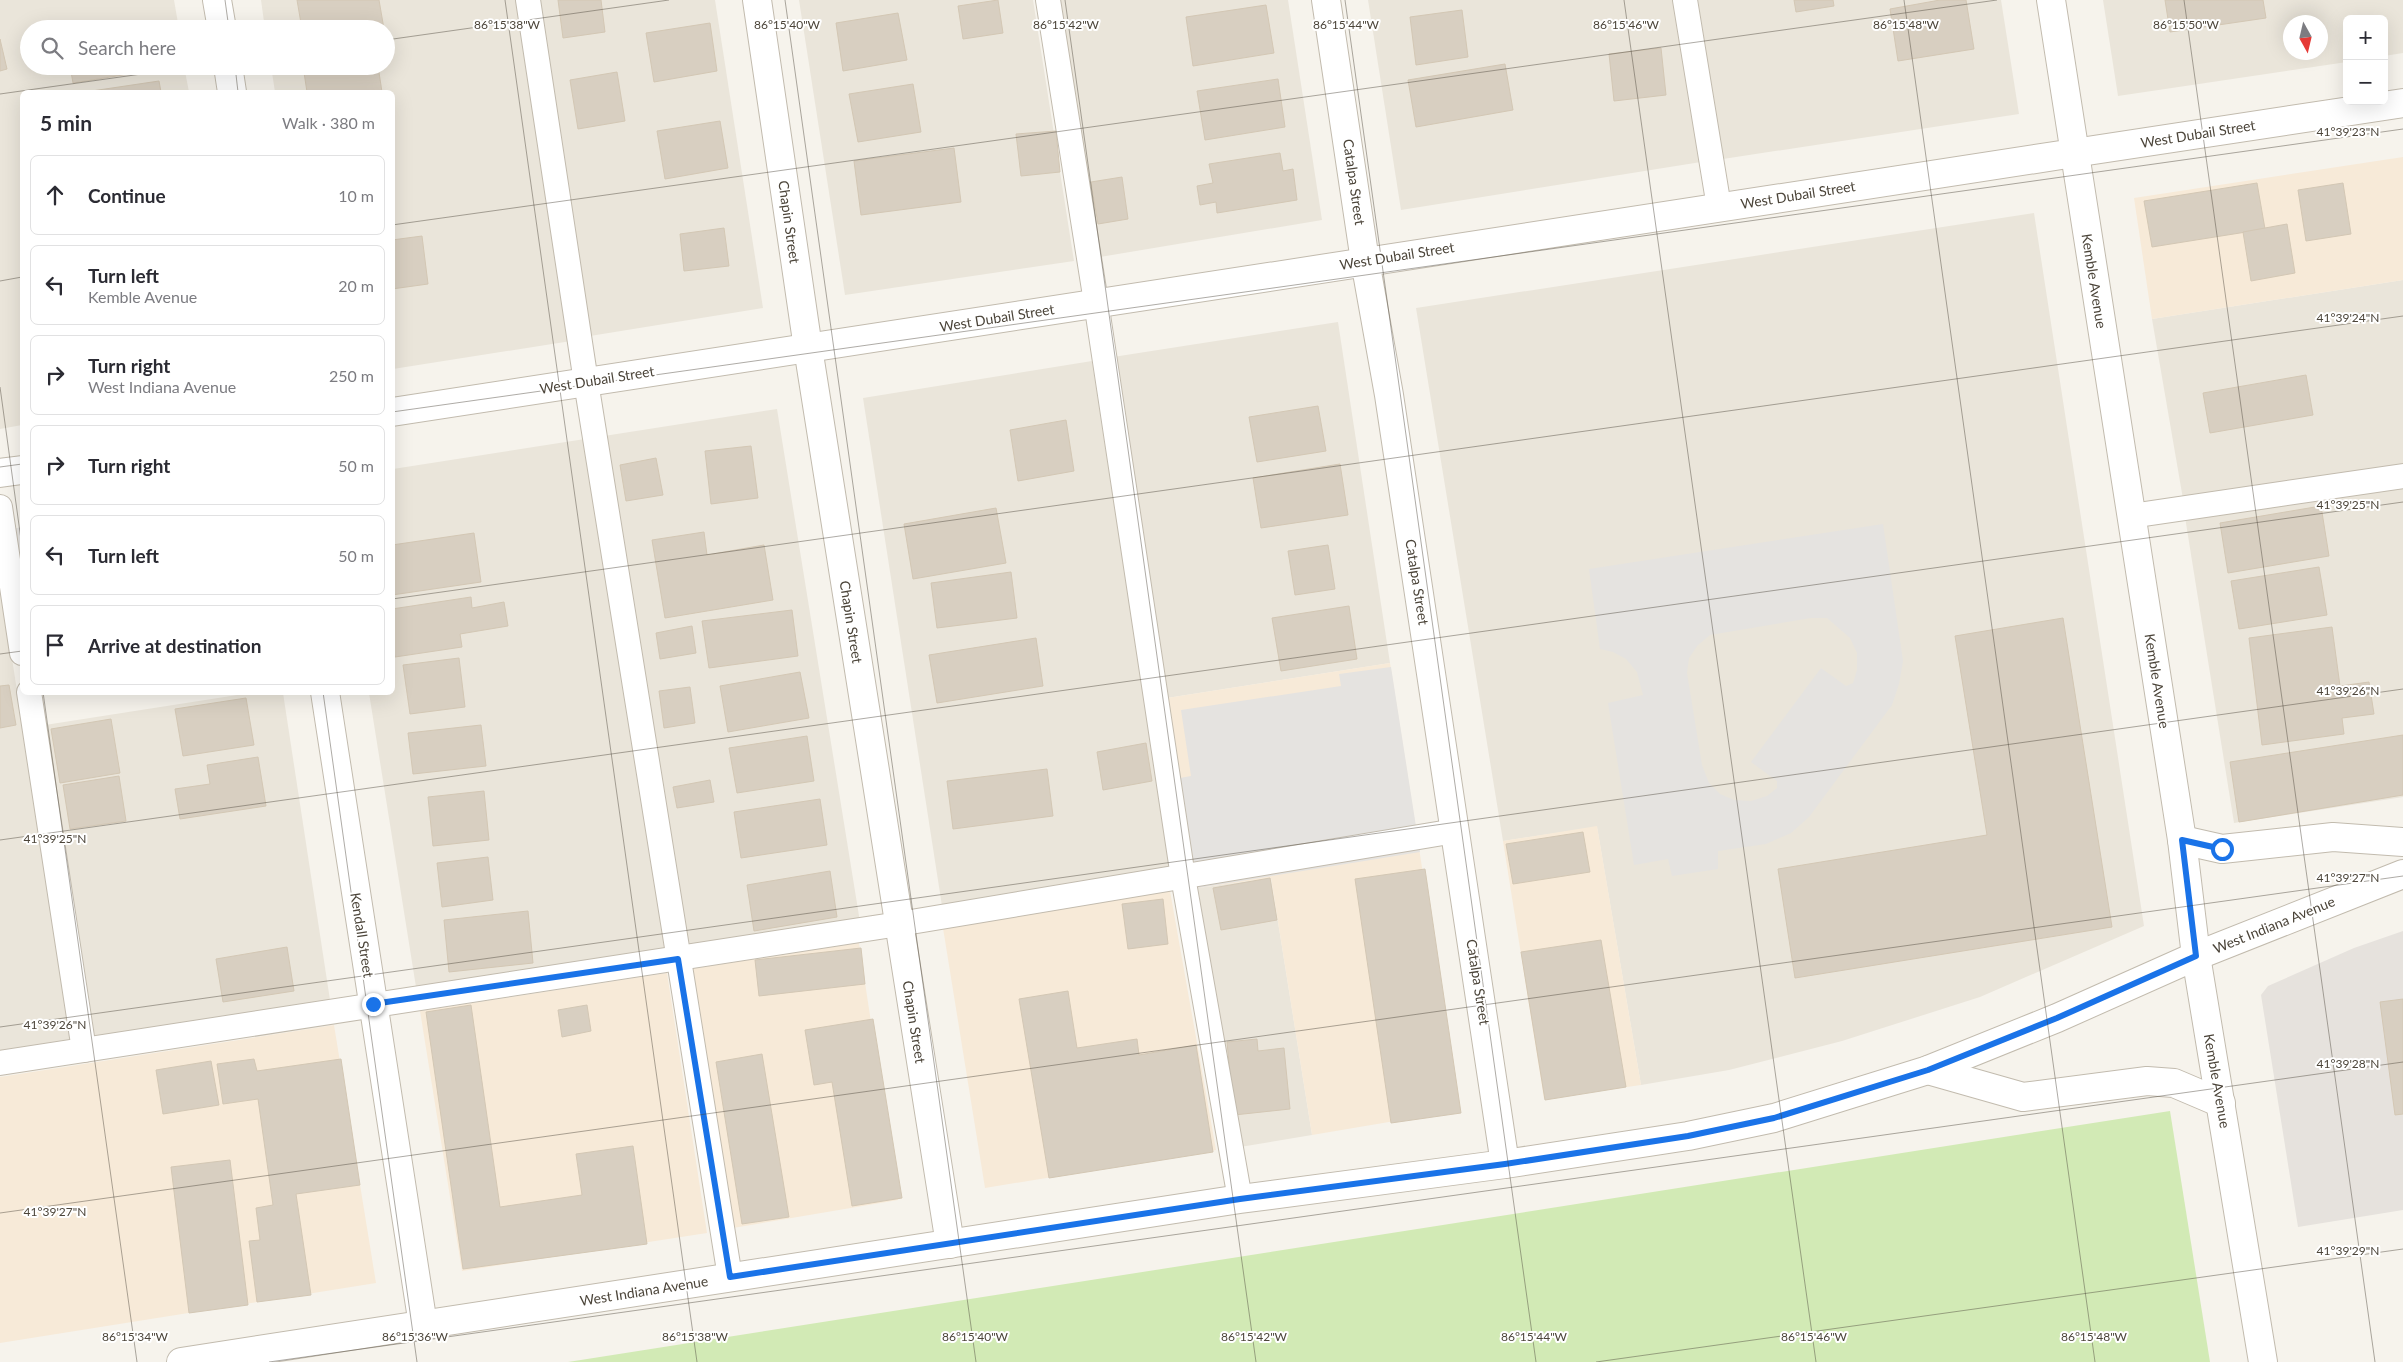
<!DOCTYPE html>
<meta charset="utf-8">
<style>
:root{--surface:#fff;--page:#f7f7f7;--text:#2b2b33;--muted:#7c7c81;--line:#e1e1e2}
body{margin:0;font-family:Lato,sans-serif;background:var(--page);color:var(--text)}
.controls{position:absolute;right:15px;top:15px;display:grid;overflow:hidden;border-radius:8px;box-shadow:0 5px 20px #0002}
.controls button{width:45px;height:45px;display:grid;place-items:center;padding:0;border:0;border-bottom:1px solid var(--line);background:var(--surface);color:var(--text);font:25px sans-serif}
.compass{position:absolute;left:2283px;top:15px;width:45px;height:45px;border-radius:50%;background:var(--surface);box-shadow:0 5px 20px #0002;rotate:172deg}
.stop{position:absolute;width:15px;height:15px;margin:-11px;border:4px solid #1a73e8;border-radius:50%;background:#fff}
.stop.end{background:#1a73e8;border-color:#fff;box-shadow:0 1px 5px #0008}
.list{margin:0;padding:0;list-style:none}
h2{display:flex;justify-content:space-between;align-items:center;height:65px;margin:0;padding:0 20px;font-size:21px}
h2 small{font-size:16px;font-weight:400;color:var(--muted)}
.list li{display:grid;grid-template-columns:32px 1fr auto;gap:15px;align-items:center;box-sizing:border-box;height:80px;margin:0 10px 10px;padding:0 10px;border:1px solid var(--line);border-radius:8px}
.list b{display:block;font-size:19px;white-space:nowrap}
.list p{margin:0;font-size:16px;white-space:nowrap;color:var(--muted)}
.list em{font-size:16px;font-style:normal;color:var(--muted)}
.icon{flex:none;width:28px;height:28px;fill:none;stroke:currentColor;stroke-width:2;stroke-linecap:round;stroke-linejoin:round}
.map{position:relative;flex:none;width:2403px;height:1362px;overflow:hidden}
.search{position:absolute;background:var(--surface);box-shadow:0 5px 20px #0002;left:20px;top:20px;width:375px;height:55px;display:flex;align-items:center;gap:12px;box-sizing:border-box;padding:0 18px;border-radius:28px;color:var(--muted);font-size:19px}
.panel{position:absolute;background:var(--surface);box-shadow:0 5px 20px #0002;left:20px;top:90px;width:375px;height:605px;border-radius:8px}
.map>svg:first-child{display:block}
.residential{fill:#eae5da;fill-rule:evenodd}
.commercial{fill:#f7ead8}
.industrial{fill:#e6e2dd}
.green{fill:#d2eab5}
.parking{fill:#e5e3e0;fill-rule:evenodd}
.building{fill:#d8cfc1;stroke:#d3c7b4}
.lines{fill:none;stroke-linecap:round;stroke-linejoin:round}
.service-casing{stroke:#c2bbae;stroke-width:26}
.minor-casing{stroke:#c2bbae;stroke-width:30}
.tertiary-casing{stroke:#c2bbae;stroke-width:30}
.service{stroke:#fff;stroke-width:24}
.minor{stroke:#fff;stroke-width:28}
.tertiary{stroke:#fff;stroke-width:28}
.route{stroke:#1a73e8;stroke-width:6}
.ticks{fill:none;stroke:#4b4439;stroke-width:1;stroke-opacity:0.45}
.labels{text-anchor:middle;stroke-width:4;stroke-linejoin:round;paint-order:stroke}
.street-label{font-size:14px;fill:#4b4439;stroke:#fff}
.ticks-label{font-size:12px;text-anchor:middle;fill:#4b4439;stroke:#fff;stroke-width:4;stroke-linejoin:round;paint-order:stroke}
</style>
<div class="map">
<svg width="2403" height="1362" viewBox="0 0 2403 1362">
<rect width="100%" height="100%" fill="#f6f3ec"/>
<!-- residential -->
<g class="residential">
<path d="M0 0H174L179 29H29V66H184L189 92H22V425L0 429Z"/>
<path d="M261 0H518L571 341 393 369 392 92H275L271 66H386V29H265Z"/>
<path d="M539 0H715L763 308 590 336Z"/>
<path d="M799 0H1033L1074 261 845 295Z"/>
<path d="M1055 0H1288L1322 220 1094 258Z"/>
<path d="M1368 0H1674L1701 162 1401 210Z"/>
<path d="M1698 0H2001L2019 114 1723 159Z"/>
<path d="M2103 0H2403V53L2384 56V19H2347V62L2118 96ZM2290 22H2320V52H2290Z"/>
<path d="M2034 213 2144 926 1980 997 1842 1041 1729 1070 1641 1085 1597 827 1503 841 1416 308Z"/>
<path d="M2403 280V467L2183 499 2152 319Z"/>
<path d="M1338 322 1390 663 1167 698 1113 357Z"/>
<path d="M1092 361 1170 869 942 906 863 398Z"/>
<path d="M777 409 860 922 416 987 369 693 392 692 393 469Z"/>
<path d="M2403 484V797L2234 823 2185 517Z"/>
<path d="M0 581 71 1039 0 1051Z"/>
<path d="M250 693H283L330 1000 95 1037 45 725Z"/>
<path d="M1271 878 1312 1135 1240 1147 1198 888Z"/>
</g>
<!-- commercial -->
<g class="commercial">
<path d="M2403 157V280L2152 319 2134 198Z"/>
<path d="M1390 663 1460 1110 1312 1135 1271 878 1198 888 1167 698Z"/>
<path d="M1597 826 1641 1085 1544 1099 1503 841Z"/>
<path d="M1170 891 1216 1150 985 1188 943 928Z"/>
<path d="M859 943 898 1200 733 1228 690 969Z"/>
<path d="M667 973 707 1233 462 1271 420 1011Z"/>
<path d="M334 1025 376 1283 0 1343V1077Z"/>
</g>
<!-- industrial -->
<path class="industrial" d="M2403 931V1210L2298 1227 2261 995 2268 986 2354 948Z"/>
<!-- green -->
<path class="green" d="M2170 1111 2210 1362H568Z"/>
<!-- parking -->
<g class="parking">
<path d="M1883 524 1903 661 1899 684 1892 705 1809 817 1791 833 1766 844 1718 851V869L1672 876 1668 859 1634 865 1608 703 1643 695 1637 672 1626 659 1613 652 1600 649 1589 569ZM1811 618H1827L1850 638 1857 653V670L1853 683 1846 686 1821 668 1751 762 1777 781V788L1767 796 1751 801 1734 800 1720 794 1709 783 1702 765 1687 673 1689 658 1697 646 1710 635Z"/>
<path d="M22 527V591L12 529Z"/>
<path d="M1391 667 1420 852 1198 888 1180 778 1191 776 1181 710 1341 686 1339 674Z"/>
</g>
<!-- building -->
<g class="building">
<path d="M297 0H379L384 29H302Z"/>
<path d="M558 0H601L605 32 563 38Z"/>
<path d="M998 0 1003 33 963 39 958 6Z"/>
<path d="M1794 0H1833L1834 6 1796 12Z"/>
<path d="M1940 0H1966L1974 49 1898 61 1890 9Z"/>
<path d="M2165 0H2263L2266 18 2170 32Z"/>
<path d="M1266 5 1274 53 1193 66 1186 17Z"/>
<path d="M1462 10 1468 57 1416 65 1410 17Z"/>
<path d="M898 13 907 60 843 71 836 23Z"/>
<path d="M146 21 147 29H96Z"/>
<path d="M710 23 717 71 654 82 646 33Z"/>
<path d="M0 39 7 69 0 71Z"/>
<path d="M1661 48 1666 95 1614 101 1609 54Z"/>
<path d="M1505 64 1513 110 1416 127 1408 80Z"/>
<path d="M70 66H153L154 70 73 83Z"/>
<path d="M303 66H378L382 92H307Z"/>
<path d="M617 72 625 121 578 129 570 80Z"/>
<path d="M1278 79 1285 127 1205 140 1197 91Z"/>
<path d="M159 81 161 92H85Z"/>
<path d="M913 84 921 132 858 142 849 94Z"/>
<path d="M720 121 728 168 665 179 657 131Z"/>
<path d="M1056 131 1060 172 1021 176 1016 134Z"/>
<path d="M954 148 961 202 861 215 854 161Z"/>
<path d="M1280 153 1283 171 1293 169 1297 200 1217 213 1216 202 1200 205 1197 186 1213 183 1209 164Z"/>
<path d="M1122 177 1128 219 1098 224 1091 182Z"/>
<path d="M2257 183 2265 229 2152 247 2144 201Z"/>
<path d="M2343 183 2351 234 2306 241 2298 190Z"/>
<path d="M2287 224 2295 273 2251 281 2243 232Z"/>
<path d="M724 228 729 266 684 271 680 234Z"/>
<path d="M422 236 428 284 392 289V240Z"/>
<path d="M2306 375 2313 415 2210 433 2203 393Z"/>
<path d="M1318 406 1326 451 1257 462 1249 417Z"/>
<path d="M1066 420 1074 471 1018 481 1010 430Z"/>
<path d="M751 446 758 498 711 504 705 451Z"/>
<path d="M656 458 663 495 626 501 620 465Z"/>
<path d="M1340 464 1348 515 1261 528 1253 478Z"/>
<path d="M2321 506 2329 556 2228 573 2220 523Z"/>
<path d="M996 508 1006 563 913 579 904 524Z"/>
<path d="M704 532 707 555 764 545 773 600 665 618 652 540Z"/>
<path d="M474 533 481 582 392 595V545Z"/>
<path d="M1328 545 1335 589 1295 595 1288 551Z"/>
<path d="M2319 567 2327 615 2239 629 2231 581Z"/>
<path d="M1011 572 1017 618 937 628 931 583Z"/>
<path d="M471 597 472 608 504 602 508 626 460 634 462 647 395 657 392 640V609Z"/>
<path d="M1349 606 1357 659 1281 671 1272 618Z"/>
<path d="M792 610 798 656 709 668 702 621Z"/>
<path d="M2063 618 2112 927 1795 978 1778 869 1987 835 1955 636Z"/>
<path d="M692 626 696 653 660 659 656 633Z"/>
<path d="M2332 627 2340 686 2369 682 2374 714 2342 718 2344 734 2262 745 2249 638Z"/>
<path d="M1036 638 1043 686 937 703 929 655Z"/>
<path d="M459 658 465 707 410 714 403 665Z"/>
<path d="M800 672 809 718 728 732 720 686Z"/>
<path d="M9 685 16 725 0 728V686Z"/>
<path d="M690 687 695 723 664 728 659 691Z"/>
<path d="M246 698 254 745 183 756 175 709Z"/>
<path d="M111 719 120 773 60 783 51 729Z"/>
<path d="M481 725 486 766 413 774 408 733Z"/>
<path d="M2403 735V795L2239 822 2230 762Z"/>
<path d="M807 736 814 781 737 793 729 748Z"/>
<path d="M1146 743 1152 781 1103 790 1097 752Z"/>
<path d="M258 757 266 806 180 819 175 789 210 784 207 765Z"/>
<path d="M1047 769 1053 816 953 829 947 781Z"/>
<path d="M119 776 126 821 70 829 63 785Z"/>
<path d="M710 780 714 802 677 808 673 787Z"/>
<path d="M484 791 489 840 433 846 428 797Z"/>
<path d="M820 799 827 845 741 858 734 812Z"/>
<path d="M1583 832 1590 872 1513 884 1506 844Z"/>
<path d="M488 857 493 900 442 907 437 863Z"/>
<path d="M1425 869 1461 1113 1391 1123 1355 879Z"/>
<path d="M830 871 837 917 754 931 747 885Z"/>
<path d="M1270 878 1277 920 1221 930 1213 888Z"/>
<path d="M1163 899 1168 944 1128 949 1122 904Z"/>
<path d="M528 911 533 963 449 972 444 920Z"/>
<path d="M1601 940 1626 1087 1545 1100 1521 952Z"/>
<path d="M287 947 294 991 223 1002 216 959Z"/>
<path d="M861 948 865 984 759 996 755 960Z"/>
<path d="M1068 991 1077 1048 1137 1039 1139 1055 1196 1045 1213 1152 1049 1178 1019 999Z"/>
<path d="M2403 999V1114L2395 1115 2380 1002Z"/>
<path d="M471 1005 500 1207 582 1195 576 1154 633 1146 647 1244 463 1269 426 1012Z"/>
<path d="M587 1005 591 1031 562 1037 558 1010Z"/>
<path d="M873 1019 902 1198 852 1206 832 1082 814 1085 805 1030Z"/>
<path d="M1257 1039 1258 1051 1284 1048 1290 1109 1234 1115 1227 1042Z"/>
<path d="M762 1054 789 1217 742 1224 716 1062Z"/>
<path d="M254 1059 257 1071 341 1059 360 1185 296 1194 311 1295 257 1302 249 1241 260 1240 256 1208 273 1205 258 1099 223 1104 217 1064Z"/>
<path d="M211 1061 219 1105 163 1114 156 1070Z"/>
<path d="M230 1160 248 1305 189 1313 171 1167Z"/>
</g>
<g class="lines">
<!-- service casing -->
<g class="service-casing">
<g id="service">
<path d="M528 0 586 382 730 1277"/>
<path d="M1048 0 1096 302 1183 877 1240 1199"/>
<path d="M1685 0 1719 207"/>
<path d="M0 507 22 653"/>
<path d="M2131 516 2403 476"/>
<path d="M29 692 84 1050"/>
<path d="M0 1063 899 924 1455 831"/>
</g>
</g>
<!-- minor casing -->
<g class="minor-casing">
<g id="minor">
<path d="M217 0 222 29"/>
<path d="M757 0 808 348 950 1244"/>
<path d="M1326 0 1365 261 1389 395 1505 1164"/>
<path d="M228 66 232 92"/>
<path d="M392 412 2074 153"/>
<path d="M0 473 22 470"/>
<path d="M325 692 423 1325"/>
</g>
</g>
<!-- tertiary casing -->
<g class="tertiary-casing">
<g id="tertiary">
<path d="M2051 0 2182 840 2196 956 2263 1362"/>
<path d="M2074 153 2403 103"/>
<path d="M2182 840 2222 849 2333 837 2403 842"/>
<path d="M1928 1070 2023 1097 2147 1081 2174 1083 2221 1103"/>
<path d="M181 1362 1240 1199 1505 1164 1688 1136 1774 1118 1928 1070 2057 1018 2196 956 2403 874"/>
</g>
</g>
<!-- service -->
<use href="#service" class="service"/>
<!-- minor -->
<use href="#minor" class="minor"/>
<!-- tertiary -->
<use href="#tertiary" class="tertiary"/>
</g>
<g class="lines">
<!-- route -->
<path class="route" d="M373 1004 678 959 730 1277 1240 1199 1505 1164 1688 1136 1774 1118 1928 1070 2057 1018 2196 956 2182 840 2222 849"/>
</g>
<!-- ticks -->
<path class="ticks" d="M225 0 229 29M505 0 697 1362M785 0 976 1362M1065 0 1256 1362M1345 0 1536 1362M1624 0 1816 1362M1904 0 2095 1362M2184 0 2375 1362M386 40 669 0M235 66 238 92M0 94 198 66M392 225 1997 0M0 281 22 277M0 387 22 547M392 412 2403 129M0 467 22 464M392 599 2403 316M0 654 22 651M43 692 137 1362M323 692 417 1362M0 840 2403 502M0 1027 2403 689M0 1213 2403 876M269 1362 2403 1062M1596 1362 2403 1249"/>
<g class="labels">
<!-- street labels -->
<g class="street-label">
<text transform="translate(2198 134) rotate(-9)" y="5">West Dubail Street</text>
<text transform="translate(1354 182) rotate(82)" y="5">Catalpa Street</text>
<text transform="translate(1798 195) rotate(-9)" y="5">West Dubail Street</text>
<text transform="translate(789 222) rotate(82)" y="5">Chapin Street</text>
<text transform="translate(1397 256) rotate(-9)" y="5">West Dubail Street</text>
<text transform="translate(2094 281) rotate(81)" y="5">Kemble Avenue</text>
<text transform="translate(997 318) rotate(-9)" y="5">West Dubail Street</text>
<text transform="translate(597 380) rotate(-9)" y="5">West Dubail Street</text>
<text transform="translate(1417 582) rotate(81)" y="5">Catalpa Street</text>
<text transform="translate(851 622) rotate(81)" y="5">Chapin Street</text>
<text transform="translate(2157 681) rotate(81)" y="5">Kemble Avenue</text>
<text transform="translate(2274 925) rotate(-22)" y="5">West Indiana Avenue</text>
<text transform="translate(362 935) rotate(81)" y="5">Kendall Street</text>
<text transform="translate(1478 982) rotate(81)" y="5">Catalpa Street</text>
<text transform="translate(914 1022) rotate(81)" y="5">Chapin Street</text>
<text transform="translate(2217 1081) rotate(80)" y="5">Kemble Avenue</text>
<text transform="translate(644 1291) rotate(-9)" y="5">West Indiana Avenue</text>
</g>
</g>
<g class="ticks-label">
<text x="507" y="29">86°15'38"W</text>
<text x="787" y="29">86°15'40"W</text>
<text x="1066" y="29">86°15'42"W</text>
<text x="1346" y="29">86°15'44"W</text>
<text x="1626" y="29">86°15'46"W</text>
<text x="1906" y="29">86°15'48"W</text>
<text x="2186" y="29">86°15'50"W</text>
<text x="2348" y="136">41°39'23"N</text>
<text x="2348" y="322">41°39'24"N</text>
<text x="2348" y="509">41°39'25"N</text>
<text x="2348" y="695">41°39'26"N</text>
<text x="55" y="843">41°39'25"N</text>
<text x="2348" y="882">41°39'27"N</text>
<text x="55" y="1029">41°39'26"N</text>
<text x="2348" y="1068">41°39'28"N</text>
<text x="55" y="1216">41°39'27"N</text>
<text x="2348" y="1255">41°39'29"N</text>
<text x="135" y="1341">86°15'34"W</text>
<text x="415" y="1341">86°15'36"W</text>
<text x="695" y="1341">86°15'38"W</text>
<text x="975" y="1341">86°15'40"W</text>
<text x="1254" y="1341">86°15'42"W</text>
<text x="1534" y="1341">86°15'44"W</text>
<text x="1814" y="1341">86°15'46"W</text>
<text x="2094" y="1341">86°15'48"W</text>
</g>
</svg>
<div class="controls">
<button>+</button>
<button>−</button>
</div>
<svg class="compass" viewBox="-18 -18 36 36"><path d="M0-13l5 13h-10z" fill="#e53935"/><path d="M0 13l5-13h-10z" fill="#7c7c81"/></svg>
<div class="stop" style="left:2222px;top:849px"></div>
<div class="stop end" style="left:373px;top:1004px"></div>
<div class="search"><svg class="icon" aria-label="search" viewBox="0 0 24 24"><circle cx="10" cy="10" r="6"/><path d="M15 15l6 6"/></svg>Search here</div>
<section class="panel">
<h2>5 min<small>Walk · 380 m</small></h2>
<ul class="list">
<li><svg class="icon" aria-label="ahead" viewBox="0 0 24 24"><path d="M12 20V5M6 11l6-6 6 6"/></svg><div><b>Continue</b></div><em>10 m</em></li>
<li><svg class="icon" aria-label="left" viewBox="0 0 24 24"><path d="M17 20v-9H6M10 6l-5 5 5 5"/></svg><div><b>Turn left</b><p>Kemble Avenue</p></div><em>20 m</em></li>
<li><svg class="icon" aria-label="right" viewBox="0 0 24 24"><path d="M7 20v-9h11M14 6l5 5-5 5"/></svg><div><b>Turn right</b><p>West Indiana Avenue</p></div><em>250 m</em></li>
<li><svg class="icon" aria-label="right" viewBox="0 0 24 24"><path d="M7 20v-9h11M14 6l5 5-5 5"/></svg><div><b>Turn right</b></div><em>50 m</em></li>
<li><svg class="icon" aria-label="left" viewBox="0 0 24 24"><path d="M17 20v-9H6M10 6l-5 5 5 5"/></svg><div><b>Turn left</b></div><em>50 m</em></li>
<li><svg class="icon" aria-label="arrive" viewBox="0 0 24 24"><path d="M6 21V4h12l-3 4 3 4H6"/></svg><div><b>Arrive at destination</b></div></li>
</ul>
</section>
</div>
